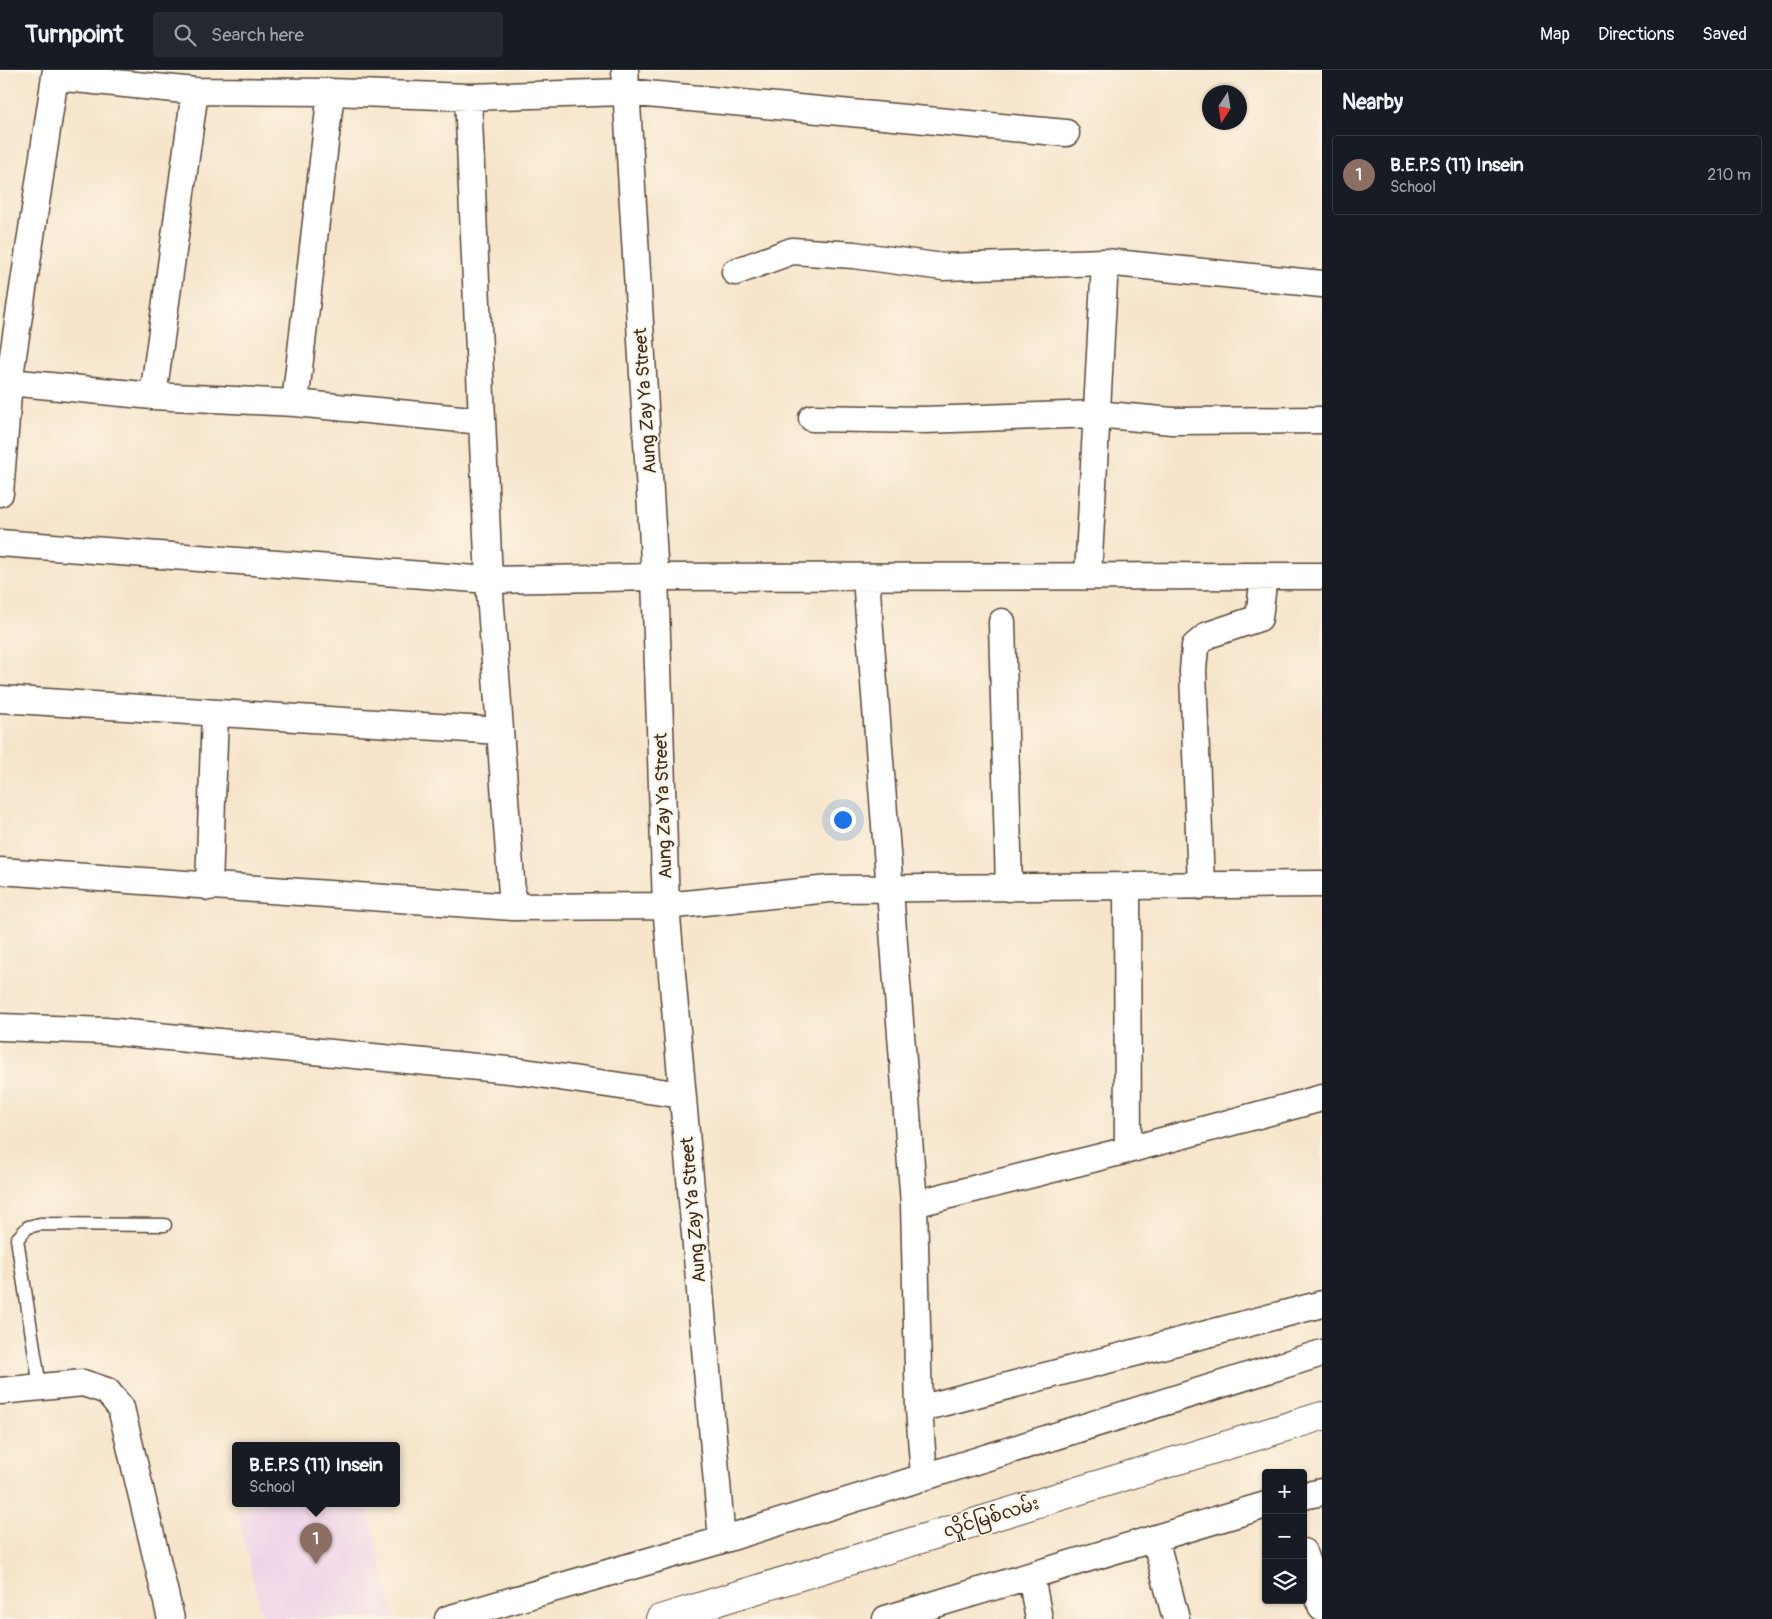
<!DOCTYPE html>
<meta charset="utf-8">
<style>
body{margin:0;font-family:Pangolin,"Noto Sans Myanmar",sans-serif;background:#242831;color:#f1f3f6}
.controls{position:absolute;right:15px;bottom:15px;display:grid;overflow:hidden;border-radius:5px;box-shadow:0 1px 4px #0004}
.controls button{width:45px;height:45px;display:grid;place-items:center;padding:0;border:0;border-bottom:1px solid #363941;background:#171b24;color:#f1f3f6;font:25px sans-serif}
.compass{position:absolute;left:1202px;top:15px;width:45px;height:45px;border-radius:50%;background:#171b24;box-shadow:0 1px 4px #0004;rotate:192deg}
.you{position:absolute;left:842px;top:749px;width:18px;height:18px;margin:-12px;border:4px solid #fff;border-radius:50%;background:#1a73e8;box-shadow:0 0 0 8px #1a73e833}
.badge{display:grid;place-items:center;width:32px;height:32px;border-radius:50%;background:#d690ce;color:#fff;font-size:16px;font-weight:700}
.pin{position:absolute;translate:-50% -41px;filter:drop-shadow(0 1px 2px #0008)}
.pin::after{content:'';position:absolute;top:26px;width:18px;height:15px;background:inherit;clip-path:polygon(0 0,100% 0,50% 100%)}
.popup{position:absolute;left:232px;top:1372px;width:168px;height:65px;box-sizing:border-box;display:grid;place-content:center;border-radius:5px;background:#171b24;filter:drop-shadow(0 1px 4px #0005);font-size:16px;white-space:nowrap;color:#9ea1a6}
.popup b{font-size:19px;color:#f1f3f6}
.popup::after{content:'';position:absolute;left:50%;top:100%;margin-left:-10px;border:10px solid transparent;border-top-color:#171b24}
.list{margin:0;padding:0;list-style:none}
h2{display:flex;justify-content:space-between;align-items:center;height:65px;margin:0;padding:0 20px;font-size:21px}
h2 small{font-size:16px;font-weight:400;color:#9ea1a6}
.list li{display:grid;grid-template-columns:32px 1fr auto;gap:15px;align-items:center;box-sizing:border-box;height:80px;margin:0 10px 10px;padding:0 10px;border:1px solid #363941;border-radius:5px}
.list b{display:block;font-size:19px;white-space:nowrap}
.list p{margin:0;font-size:16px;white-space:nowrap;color:#9ea1a6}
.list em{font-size:16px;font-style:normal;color:#9ea1a6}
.icon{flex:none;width:28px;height:28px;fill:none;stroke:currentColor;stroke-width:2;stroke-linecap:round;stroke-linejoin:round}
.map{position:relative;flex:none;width:1322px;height:1549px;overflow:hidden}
header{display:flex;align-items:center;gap:30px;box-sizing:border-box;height:70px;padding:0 25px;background:#171b24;border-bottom:1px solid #363941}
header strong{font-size:24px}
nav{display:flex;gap:28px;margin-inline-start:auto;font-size:18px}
.search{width:350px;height:45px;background:#242831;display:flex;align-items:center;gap:12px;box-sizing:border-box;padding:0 18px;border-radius:5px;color:#9ea1a6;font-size:19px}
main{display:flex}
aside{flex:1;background:#171b24}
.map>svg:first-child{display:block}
.built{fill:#eed0e8}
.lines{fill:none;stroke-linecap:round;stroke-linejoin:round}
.service-casing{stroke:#574638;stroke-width:15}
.minor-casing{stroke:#574638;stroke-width:29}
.primary-casing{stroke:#574638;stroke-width:30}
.service{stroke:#fff;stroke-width:12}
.minor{stroke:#fff;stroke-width:26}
.primary{stroke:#fff;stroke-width:28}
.labels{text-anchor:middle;stroke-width:4;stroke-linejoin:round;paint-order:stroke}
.street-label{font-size:18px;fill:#3b2a1e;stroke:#fcf5e5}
</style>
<header>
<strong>Turnpoint</strong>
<div class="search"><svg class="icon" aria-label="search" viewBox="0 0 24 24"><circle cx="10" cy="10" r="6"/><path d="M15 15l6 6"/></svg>Search here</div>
<nav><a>Map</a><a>Directions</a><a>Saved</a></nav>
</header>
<main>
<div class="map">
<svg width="1322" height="1549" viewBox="0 0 1322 1549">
<rect width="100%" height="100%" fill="#fcf5e5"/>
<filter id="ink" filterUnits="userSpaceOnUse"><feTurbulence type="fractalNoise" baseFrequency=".02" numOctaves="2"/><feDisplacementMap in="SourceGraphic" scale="10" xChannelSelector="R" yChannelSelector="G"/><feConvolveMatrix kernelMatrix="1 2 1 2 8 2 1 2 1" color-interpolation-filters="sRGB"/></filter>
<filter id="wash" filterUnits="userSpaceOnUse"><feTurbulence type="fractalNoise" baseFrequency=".0096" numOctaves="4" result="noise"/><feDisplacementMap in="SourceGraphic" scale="20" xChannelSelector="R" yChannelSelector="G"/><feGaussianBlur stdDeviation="1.12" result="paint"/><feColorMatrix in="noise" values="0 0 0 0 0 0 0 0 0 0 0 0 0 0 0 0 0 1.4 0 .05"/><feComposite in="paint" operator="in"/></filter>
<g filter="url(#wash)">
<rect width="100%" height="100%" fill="#f6e5cb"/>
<path class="built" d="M261,1433H366L395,1549H263L237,1440Z"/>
</g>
<g filter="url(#ink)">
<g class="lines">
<defs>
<path id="service" d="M40,1317L17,1169L28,1157L40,1154L165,1155"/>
<path id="minor" d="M625,0L655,507L666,836L722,1470
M55,7L195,21L331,22L468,27L625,22L1066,63
M468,27L489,510L513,837
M735,202L792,181L854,185L943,197L1105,192L1322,214
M9,312L153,326L295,333L482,351
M153,326L195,21
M295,333L331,22
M812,348L924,350L1096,344L1172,351L1322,350
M0,423L9,312L56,0
M0,473L489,510L655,507L1322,506
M1088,506L1105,192
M866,508L914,1134L919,1339L924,1407
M1002,552L1009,818
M0,629L500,661
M0,801L513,837L666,836L829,819L1322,814
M1127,816L1128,1080
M1201,816L1193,601L1195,576L1208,565L1259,548L1264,506
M209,817L215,643
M0,957L106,961L518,1001L682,1025
M914,1134L1128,1080L1322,1028
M0,1321L83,1313L107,1321L121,1338L171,1549
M919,1339L1322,1234
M1303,1426L1322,1422
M1155,1468L1176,1549
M1303,1482L1322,1538
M1031,1506L1039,1549
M448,1549L722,1470L1322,1283
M886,1549L1266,1435"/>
<path id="primary" d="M660,1549L1322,1346"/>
</defs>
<use href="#service" class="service-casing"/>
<use href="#minor" class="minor-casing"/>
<use href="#primary" class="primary-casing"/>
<use href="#service" class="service"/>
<use href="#minor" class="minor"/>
<use href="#primary" class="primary"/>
</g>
</g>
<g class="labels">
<g class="street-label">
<text transform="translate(645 331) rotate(-94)" y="6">Aung Zay Ya Street</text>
<text transform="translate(663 736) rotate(-92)" y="6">Aung Zay Ya Street</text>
<text transform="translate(693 1140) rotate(-95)" y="6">Aung Zay Ya Street</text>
<text transform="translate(991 1447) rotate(-17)" y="6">လှိုင်မြစ်လမ်း</text>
</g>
</g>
</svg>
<div class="controls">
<button>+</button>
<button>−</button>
<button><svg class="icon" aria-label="layers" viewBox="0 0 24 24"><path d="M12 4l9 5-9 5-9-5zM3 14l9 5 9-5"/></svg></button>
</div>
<svg class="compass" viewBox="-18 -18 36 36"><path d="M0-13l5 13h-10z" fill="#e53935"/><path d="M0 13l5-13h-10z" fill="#9ea1a6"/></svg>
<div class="you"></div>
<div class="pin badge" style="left:316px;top:1494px;background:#8d6e63">1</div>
<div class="popup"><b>B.E.P.S (11) Insein</b>School</div>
</div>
<aside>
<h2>Nearby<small></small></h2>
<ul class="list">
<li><span class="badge" style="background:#8d6e63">1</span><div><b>B.E.P.S (11) Insein</b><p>School</p></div><em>210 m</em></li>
</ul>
</aside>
</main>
